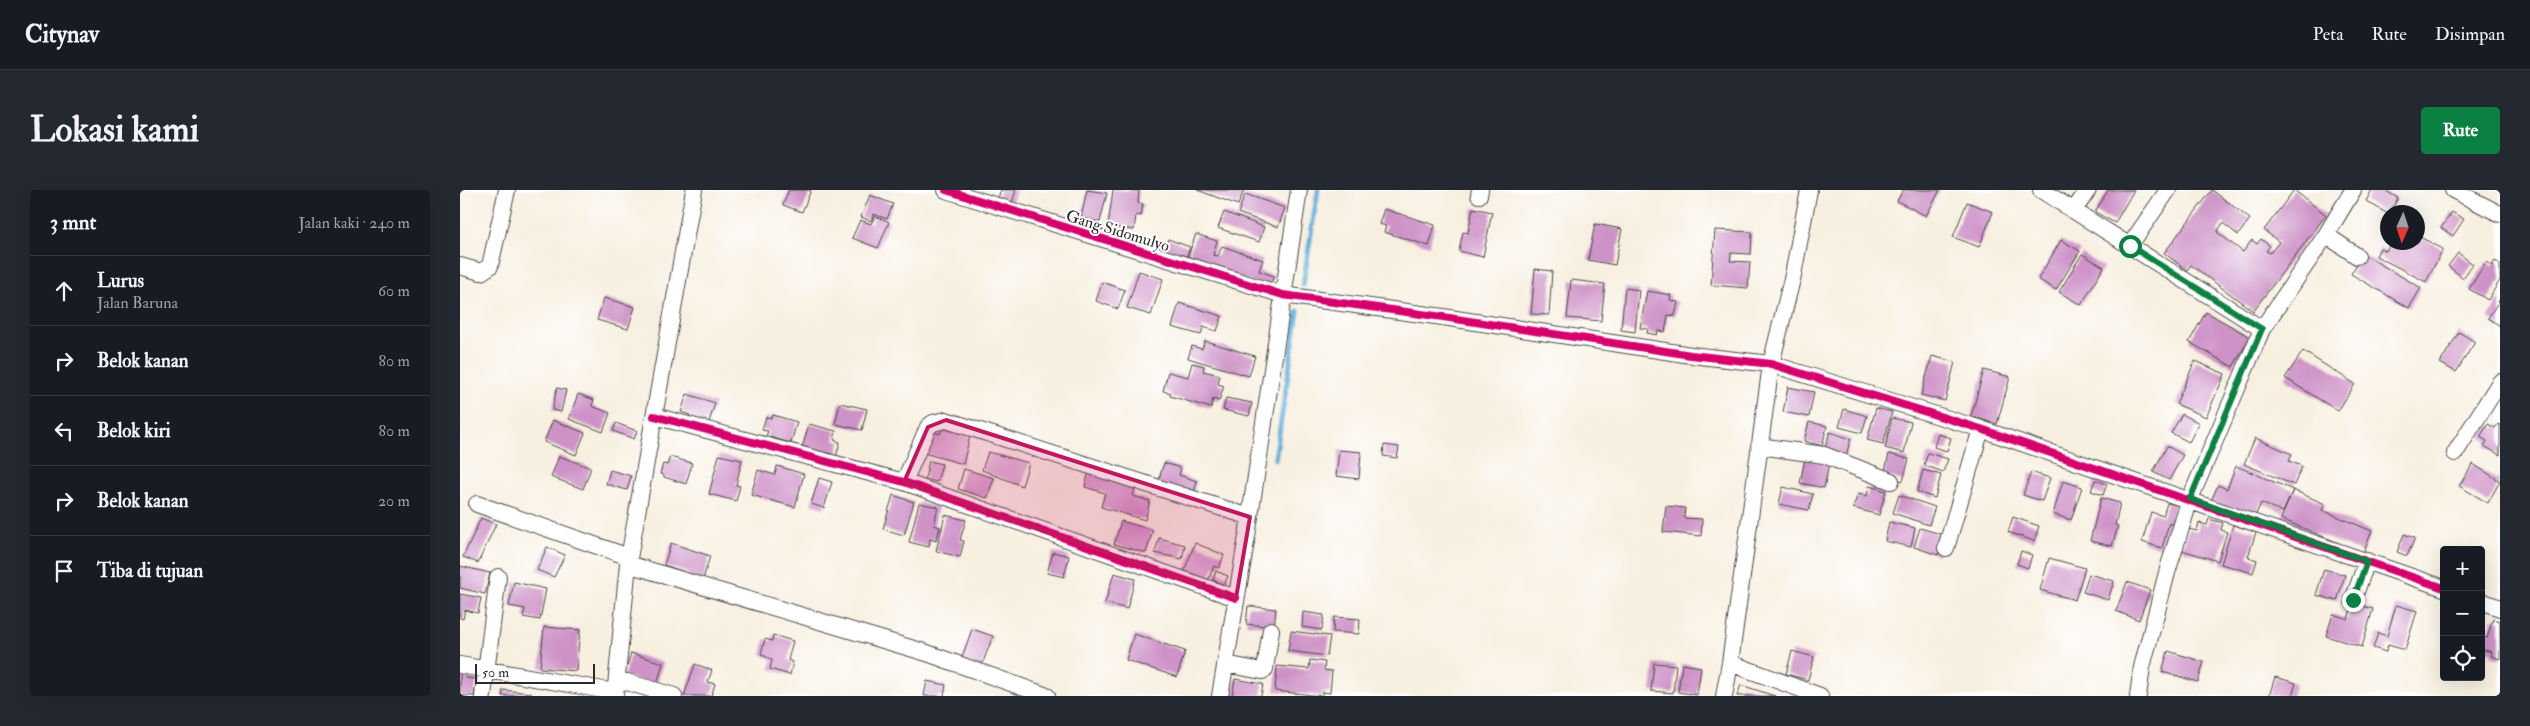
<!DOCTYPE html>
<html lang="id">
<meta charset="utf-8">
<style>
body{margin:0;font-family:"IM FELL Double Pica",serif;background:#242831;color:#f1f3f6}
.controls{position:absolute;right:15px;bottom:15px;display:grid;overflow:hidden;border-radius:5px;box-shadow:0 5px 20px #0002}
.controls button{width:45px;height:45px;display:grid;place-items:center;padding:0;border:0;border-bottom:1px solid #363941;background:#171b24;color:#f1f3f6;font:25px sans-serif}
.compass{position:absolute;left:1920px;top:15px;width:45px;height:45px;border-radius:50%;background:#171b24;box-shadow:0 5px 20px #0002;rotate:183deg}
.scale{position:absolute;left:15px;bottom:12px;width:120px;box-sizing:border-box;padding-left:5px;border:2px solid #2b2b2b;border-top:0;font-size:14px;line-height:18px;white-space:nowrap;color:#2b2b2b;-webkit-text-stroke:4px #fff;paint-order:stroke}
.stop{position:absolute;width:15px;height:15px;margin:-11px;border:4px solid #0b8043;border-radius:50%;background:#fff}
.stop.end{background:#0b8043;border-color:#fff;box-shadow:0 1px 5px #0008}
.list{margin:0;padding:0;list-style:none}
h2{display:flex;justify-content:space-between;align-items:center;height:65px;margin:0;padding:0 20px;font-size:21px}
h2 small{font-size:16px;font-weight:400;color:#9ea1a6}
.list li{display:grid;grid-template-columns:32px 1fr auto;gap:15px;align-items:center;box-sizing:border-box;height:70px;padding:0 20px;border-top:1px solid #363941}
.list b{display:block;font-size:19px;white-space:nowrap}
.list p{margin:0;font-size:16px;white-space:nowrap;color:#9ea1a6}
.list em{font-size:16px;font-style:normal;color:#9ea1a6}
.icon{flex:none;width:28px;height:28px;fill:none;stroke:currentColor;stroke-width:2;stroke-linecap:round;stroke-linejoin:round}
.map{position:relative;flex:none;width:2040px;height:506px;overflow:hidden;border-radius:5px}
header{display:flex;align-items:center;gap:30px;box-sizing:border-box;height:70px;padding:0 25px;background:#171b24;border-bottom:1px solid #363941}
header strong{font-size:24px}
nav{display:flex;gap:28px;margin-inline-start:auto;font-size:18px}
.intro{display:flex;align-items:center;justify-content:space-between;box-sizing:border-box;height:120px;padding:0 30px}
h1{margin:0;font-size:35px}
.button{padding:12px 22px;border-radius:5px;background:#0b8043;color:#fff;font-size:18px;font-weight:700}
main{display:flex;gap:30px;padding:0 30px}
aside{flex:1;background:#171b24;border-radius:5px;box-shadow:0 5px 20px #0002}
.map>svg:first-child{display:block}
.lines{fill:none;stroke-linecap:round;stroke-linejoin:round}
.stream{stroke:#5aacd5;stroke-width:5}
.building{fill:#ce92c7}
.minor-casing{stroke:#4a4846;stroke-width:18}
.minor{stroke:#fff;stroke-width:16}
.cycleway-casing{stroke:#fff;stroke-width:11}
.cycleway{stroke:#d6006c;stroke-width:8}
.route{stroke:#0b8043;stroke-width:6}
.marked{fill:#c2185b;fill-opacity:0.2;stroke:#c2185b;stroke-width:4;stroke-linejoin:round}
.labels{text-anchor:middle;stroke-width:4;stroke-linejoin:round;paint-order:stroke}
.street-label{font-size:16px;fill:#2b2b2b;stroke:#fff}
</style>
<header>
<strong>Citynav</strong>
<nav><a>Peta</a><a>Rute</a><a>Disimpan</a></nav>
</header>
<div class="intro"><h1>Lokasi kami</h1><a class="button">Rute</a></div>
<main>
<aside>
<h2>3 mnt<small>Jalan kaki · 240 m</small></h2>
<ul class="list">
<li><svg class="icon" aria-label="ahead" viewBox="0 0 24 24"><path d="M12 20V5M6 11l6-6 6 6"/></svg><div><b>Lurus</b><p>Jalan Baruna</p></div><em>60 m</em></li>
<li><svg class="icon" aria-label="right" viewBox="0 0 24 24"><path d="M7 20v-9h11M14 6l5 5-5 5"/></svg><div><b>Belok kanan</b></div><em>80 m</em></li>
<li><svg class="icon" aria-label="left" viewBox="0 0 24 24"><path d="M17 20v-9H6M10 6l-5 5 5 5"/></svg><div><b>Belok kiri</b></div><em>80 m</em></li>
<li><svg class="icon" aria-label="right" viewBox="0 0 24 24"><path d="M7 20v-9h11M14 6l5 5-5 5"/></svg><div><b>Belok kanan</b></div><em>20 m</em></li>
<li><svg class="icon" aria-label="arrive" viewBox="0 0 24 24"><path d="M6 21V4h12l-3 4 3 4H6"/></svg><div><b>Tiba di tujuan</b></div></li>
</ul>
</aside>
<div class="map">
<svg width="2040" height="506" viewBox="0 0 2040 506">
<rect width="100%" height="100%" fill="#fff"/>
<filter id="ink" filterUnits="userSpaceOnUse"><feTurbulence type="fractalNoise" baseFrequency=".02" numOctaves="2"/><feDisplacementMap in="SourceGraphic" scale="10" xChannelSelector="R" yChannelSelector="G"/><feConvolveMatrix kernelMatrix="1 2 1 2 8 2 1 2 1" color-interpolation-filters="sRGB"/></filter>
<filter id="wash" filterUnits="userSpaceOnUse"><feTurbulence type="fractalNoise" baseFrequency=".0096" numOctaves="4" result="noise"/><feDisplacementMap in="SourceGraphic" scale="20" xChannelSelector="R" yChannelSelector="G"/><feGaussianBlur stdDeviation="1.12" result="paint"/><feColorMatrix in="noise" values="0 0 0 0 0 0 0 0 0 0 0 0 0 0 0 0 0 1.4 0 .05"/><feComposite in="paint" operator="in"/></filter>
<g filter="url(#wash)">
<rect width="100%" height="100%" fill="#f7efdf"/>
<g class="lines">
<path class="stream" d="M843,95L858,0
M815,269L838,121"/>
</g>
<g id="blocks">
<path class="building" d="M329,0H351L342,22L323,15Z
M541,0H556L552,13L538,8Z
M627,0L647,3L640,32L621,28Z
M653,0L679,1L678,13L683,14L681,26L676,25L674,40L648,36Z
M737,0H784L778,15Z
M1443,0H1480L1466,26L1437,11Z
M1648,0H1674L1655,33L1635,22Z
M1752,0L1790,29L1778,45L1763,33L1757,42L1783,62L1792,50L1797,54L1801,49L1810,56L1806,61L1810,63L1819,52L1804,40L1834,0L1866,25L1793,121L1731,75L1727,80L1704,63Z
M1912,0H1924L1938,8L1930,22L1928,24L1906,11Z
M785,4L825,18L818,37L778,23Z
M410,5L433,14L427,29L414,24L411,31L401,27Z
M1507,12L1533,22L1519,57L1493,47Z
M1013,18L1032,22L1023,67L999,61L1003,42L1008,43Z
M924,19L975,35L969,56L924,42L926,36L919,34Z
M764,22L804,37L799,52L758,38Z
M1992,22L2004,29L1993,46L1981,38Z
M415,26L429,32L418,58L392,48L400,30L411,34Z
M1135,34L1162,39L1155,75L1128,70Z
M1255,40L1292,42L1291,64L1271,63L1270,71L1290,72L1288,98L1251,95Z
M736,44L757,51L753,65L758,66L762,56L803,70L799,81L814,86L809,98L727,69Z
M1958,46L1983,59L1966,92L1916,66L1920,58L1926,61L1931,52H1958Z
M708,49L730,57L724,73L702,66Z
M1601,50L1620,61L1596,100L1578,89Z
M1998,63L2013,74L2003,88L1988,76Z
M1622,64L1644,77L1621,115L1599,102Z
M1903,64L1961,98L1949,118L1891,84Z
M2035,71L2040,74V90L2028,110L2009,99L2026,72L2032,76Z
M1075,79L1092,81L1089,125L1071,124Z
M679,81L703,89L691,125L667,118Z
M1111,90L1145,94L1141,131L1107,128Z
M642,92L665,100L658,119L636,111Z
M1165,98L1179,100L1175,142L1161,140Z
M1187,101L1211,105L1210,110L1218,112L1215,126L1208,125L1205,142L1198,141L1197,145L1187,143L1188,139L1180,138Z
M144,108L175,117L168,139L137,130Z
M2040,109V136L2028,128Z
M719,113L762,126L757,141L743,137L741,145L712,137Z
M1746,122L1790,147L1773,177L1729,152Z
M1999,142L2015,152L1996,182L1980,173Z
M745,151L795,166L789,186L728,168L732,156L742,159Z
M1843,161L1895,194L1878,221L1825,188Z
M1472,166L1495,172L1485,211L1461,205Z
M1735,171L1765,184L1746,227L1716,214Z
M732,173L744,176L743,181L760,185L758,194L764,196L759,211L753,209L751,218L710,206L711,203L703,201L708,182L728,187Z
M1524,180L1550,187L1537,234L1511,226Z
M1328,197L1354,202L1349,227L1323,222Z
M97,198L106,200L101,222L92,220Z
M118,204L134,210L132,216L150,223L143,242L109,229Z
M227,204L255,213L249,232L245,231L243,236L228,231L230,225L221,222Z
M766,208L792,213L789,226L763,220Z
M380,213L407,219L402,240L375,234Z
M1416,218L1432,222L1423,254L1407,250Z
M1384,219L1407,226L1402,243L1379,237Z
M1722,224L1739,233L1729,252L1711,243Z
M313,225L337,232L331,253L306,246L308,241L302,240L306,227L311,228Z
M1432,228L1451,232L1444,263L1425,258Z
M93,230L125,243L116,265L84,252Z
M1349,232L1367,236L1362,256L1344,251Z
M156,233L177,241L174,249L153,241Z
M349,234L376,241L374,250L380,252L376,267L342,258Z
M2028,234L2035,238L2038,234L2040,235V265L2024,256L2027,251L2020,247Z
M482,238L510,246L503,274L464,263L470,241L480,244Z
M1370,242L1391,249L1385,268L1364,261Z
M1478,244L1491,248L1487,261L1474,257Z
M1795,248L1832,264L1829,271L1842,276L1834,295L1784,274Z
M924,255L939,257L937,268L923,266Z
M1707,256L1723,265L1709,290L1693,282Z
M879,260L901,262L899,289L876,286Z
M528,262L569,273L562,296L522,280Z
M1468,263L1488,269L1483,282L1464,275Z
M1429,264L1449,269L1443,291L1424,285Z
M259,265L282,270L276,295L280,296L276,311L249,304Z
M99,266L131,278L123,299L91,287Z
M210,267L232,273L226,294L204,287V285L200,284L203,274L207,275Z
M1345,269L1369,274L1364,298L1340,293Z
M469,271L482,274L477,292L465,289Z
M704,273L721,278L719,285L737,291L733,306L697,295Z
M2013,274L2040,291L2028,313L1999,296Z
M317,276L344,284L335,317L291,305L298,280L315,285Z
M1776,276L1833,300L1823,322L1801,313L1794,329L1751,311L1758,295L1767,299Z
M504,279L534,288L527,308L498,299Z
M150,280L171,286L167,300L146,294Z
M1463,280L1481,285L1475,308L1457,302Z
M629,281L676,295L673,306L690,311L685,330L641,317L645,303L625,297Z
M1571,282L1590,288L1582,311L1563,305Z
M359,288L372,292L364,318L351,314Z
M1635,290L1647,294L1643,305L1631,301Z
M1603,291L1622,297L1611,330L1593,324Z
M1409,296L1426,301L1419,325L1393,318L1398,304L1407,306Z
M1323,297L1353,304L1349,320L1319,314Z
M1833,300L1865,314L1862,320L1912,341L1903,363L1821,329Z
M433,305L454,312L444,345L423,339Z
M1439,305L1475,317L1469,335L1433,323Z
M1641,308L1660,313L1655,335L1658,336L1652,356L1630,351Z
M459,313L478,317L474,335L480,337L476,351L470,349L469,357L449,352Z
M1707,313L1719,316L1714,335L1709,333L1702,358L1682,352L1691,322L1703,326Z
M1206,316L1225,318L1224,328L1242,329L1241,346L1203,342Z
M485,325L506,330L500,350L504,351L500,367L476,361Z
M1553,327L1579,336L1574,351L1548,342Z
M21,328L36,334L18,373L3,367Z
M1749,329L1763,333L1761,340L1767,342L1758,371L1722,360L1728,339L1737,341L1739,333L1747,335Z
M661,331L693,340L686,363L654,354Z
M1429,332L1455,338L1451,357L1425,351Z
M1773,335L1796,342L1788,367L1797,370L1793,383L1761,374Z
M1460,338L1484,345L1478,365L1454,357Z
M1944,344L1955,348L1947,366L1937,362Z
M699,348L725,355L722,369L695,363Z
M211,353L250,366L242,393L227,388L228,383L204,375Z
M735,353L764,365L759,378L754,376L747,393L723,384Z
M87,357L105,365L94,387L77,380Z
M1561,361L1572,365L1568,378L1557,374Z
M593,362L609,366L604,387L587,383Z
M1589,368L1625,378L1615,410L1580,400Z
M0,376L30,383L25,404L0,398Z
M1864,379L1885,385L1877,411L1856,405Z
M756,381L768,386L764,395L753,390Z
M654,383L675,389L667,419L645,413Z
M1629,384L1654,391L1648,410L1623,402Z
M54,392L86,399L80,430L63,427L65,419L49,416Z
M1667,392L1690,400L1679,430L1656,421Z
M0,404L21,408L18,423L5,420L3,429L0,428Z
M1893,413L1913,419L1902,457L1866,446L1873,424L1888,429Z
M1936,415L1957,421L1945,460L1928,455L1926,462L1913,458L1918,443L1927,446Z
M788,416L816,419L814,437L786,434Z
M843,422L864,425L862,440L842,437Z
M874,427L900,429L899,444L873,442Z
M2033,429L2040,431V469L2031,466L2032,462L2021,459V446L2027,448Z
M84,437L120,440L116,481L80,478Z
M512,439L533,446L520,480L500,473Z
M831,441L870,446L867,466L828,461Z
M674,444L725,461L717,487L666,470Z
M313,445L333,451L328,470L333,472L330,485L310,479L312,470L301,464L305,449L312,451Z
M1332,461L1354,467L1348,490L1326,484Z
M1708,461L1744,472L1738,492L1702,482Z
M171,463L203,473L197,495L164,486Z
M850,470L865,472L864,480L872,481L870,503L862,502V506L815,501L817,476L849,479Z
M1194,473L1216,475L1213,503L1191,501Z
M235,474L252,480L248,492L255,494L251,506H224Z
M1222,474L1241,477L1237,505L1218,502Z
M0,481L7,482L6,488L17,489L14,506H0Z
M1815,487L1836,493L1832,506H1809Z
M775,489L803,494L801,506H772Z
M467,491L486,495L484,506H464Z
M1281,495L1315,506H1277Z
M43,500L71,503V506H42Z"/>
</g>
</g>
<g filter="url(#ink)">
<use href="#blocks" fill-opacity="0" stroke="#4a4846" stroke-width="1"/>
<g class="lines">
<defs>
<path id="minor" d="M486,0L823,105L983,127L1231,165L1311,174L1521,239L1984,398
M1581,0L1802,139
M1993,0L2040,24
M1019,5L1020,0
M1614,20L1628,0
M1866,45L1897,66
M1670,55L1708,0
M0,76L21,82L30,76L47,0
M194,226L444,292L776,408
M1299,256L1364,265L1431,291
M1995,263L2040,192
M444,292L468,237L473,233L486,230L790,327
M17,314L169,367
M1486,358L1521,239
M168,374L467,463L587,506
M1893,410L1907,371
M2021,411L2040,418
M1270,473L1360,506
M765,474L802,481L805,479L811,440
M0,475L155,502
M157,489L214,506
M23,506L38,387
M155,506L168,374L234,0
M760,506L787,346L839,0
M1264,506L1270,473L1311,174L1333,85L1349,0
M1678,506L1682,477L1708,379L1730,309L1781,189L1802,139L1866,45L1893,0"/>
</defs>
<use href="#minor" class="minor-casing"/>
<use href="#minor" class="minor"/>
<defs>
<path id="cycleway" d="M486,0L823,105L983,127L1231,165L1311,174L1521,239L1984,398
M194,226L444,292L776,408"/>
</defs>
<use href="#cycleway" class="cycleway-casing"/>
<use href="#cycleway" class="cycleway"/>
</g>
</g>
<g class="lines" filter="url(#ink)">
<path class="route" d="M1670,56L1802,139L1730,309L1907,371L1893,410"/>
</g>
<path class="marked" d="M486,230L790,327L776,408L444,292L468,237Z"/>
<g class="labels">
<g class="street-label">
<text transform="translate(658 40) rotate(17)" y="6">Gang Sidomulyo</text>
</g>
</g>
</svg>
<div class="controls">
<button>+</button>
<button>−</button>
<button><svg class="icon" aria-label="locate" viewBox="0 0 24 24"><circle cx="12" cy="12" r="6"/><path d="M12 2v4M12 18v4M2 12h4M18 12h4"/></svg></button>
</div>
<svg class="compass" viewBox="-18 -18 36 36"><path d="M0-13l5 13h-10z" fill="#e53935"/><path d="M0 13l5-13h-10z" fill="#9ea1a6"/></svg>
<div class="scale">50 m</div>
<div class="stop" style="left:1670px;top:56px"></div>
<div class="stop end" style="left:1893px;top:410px"></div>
</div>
</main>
